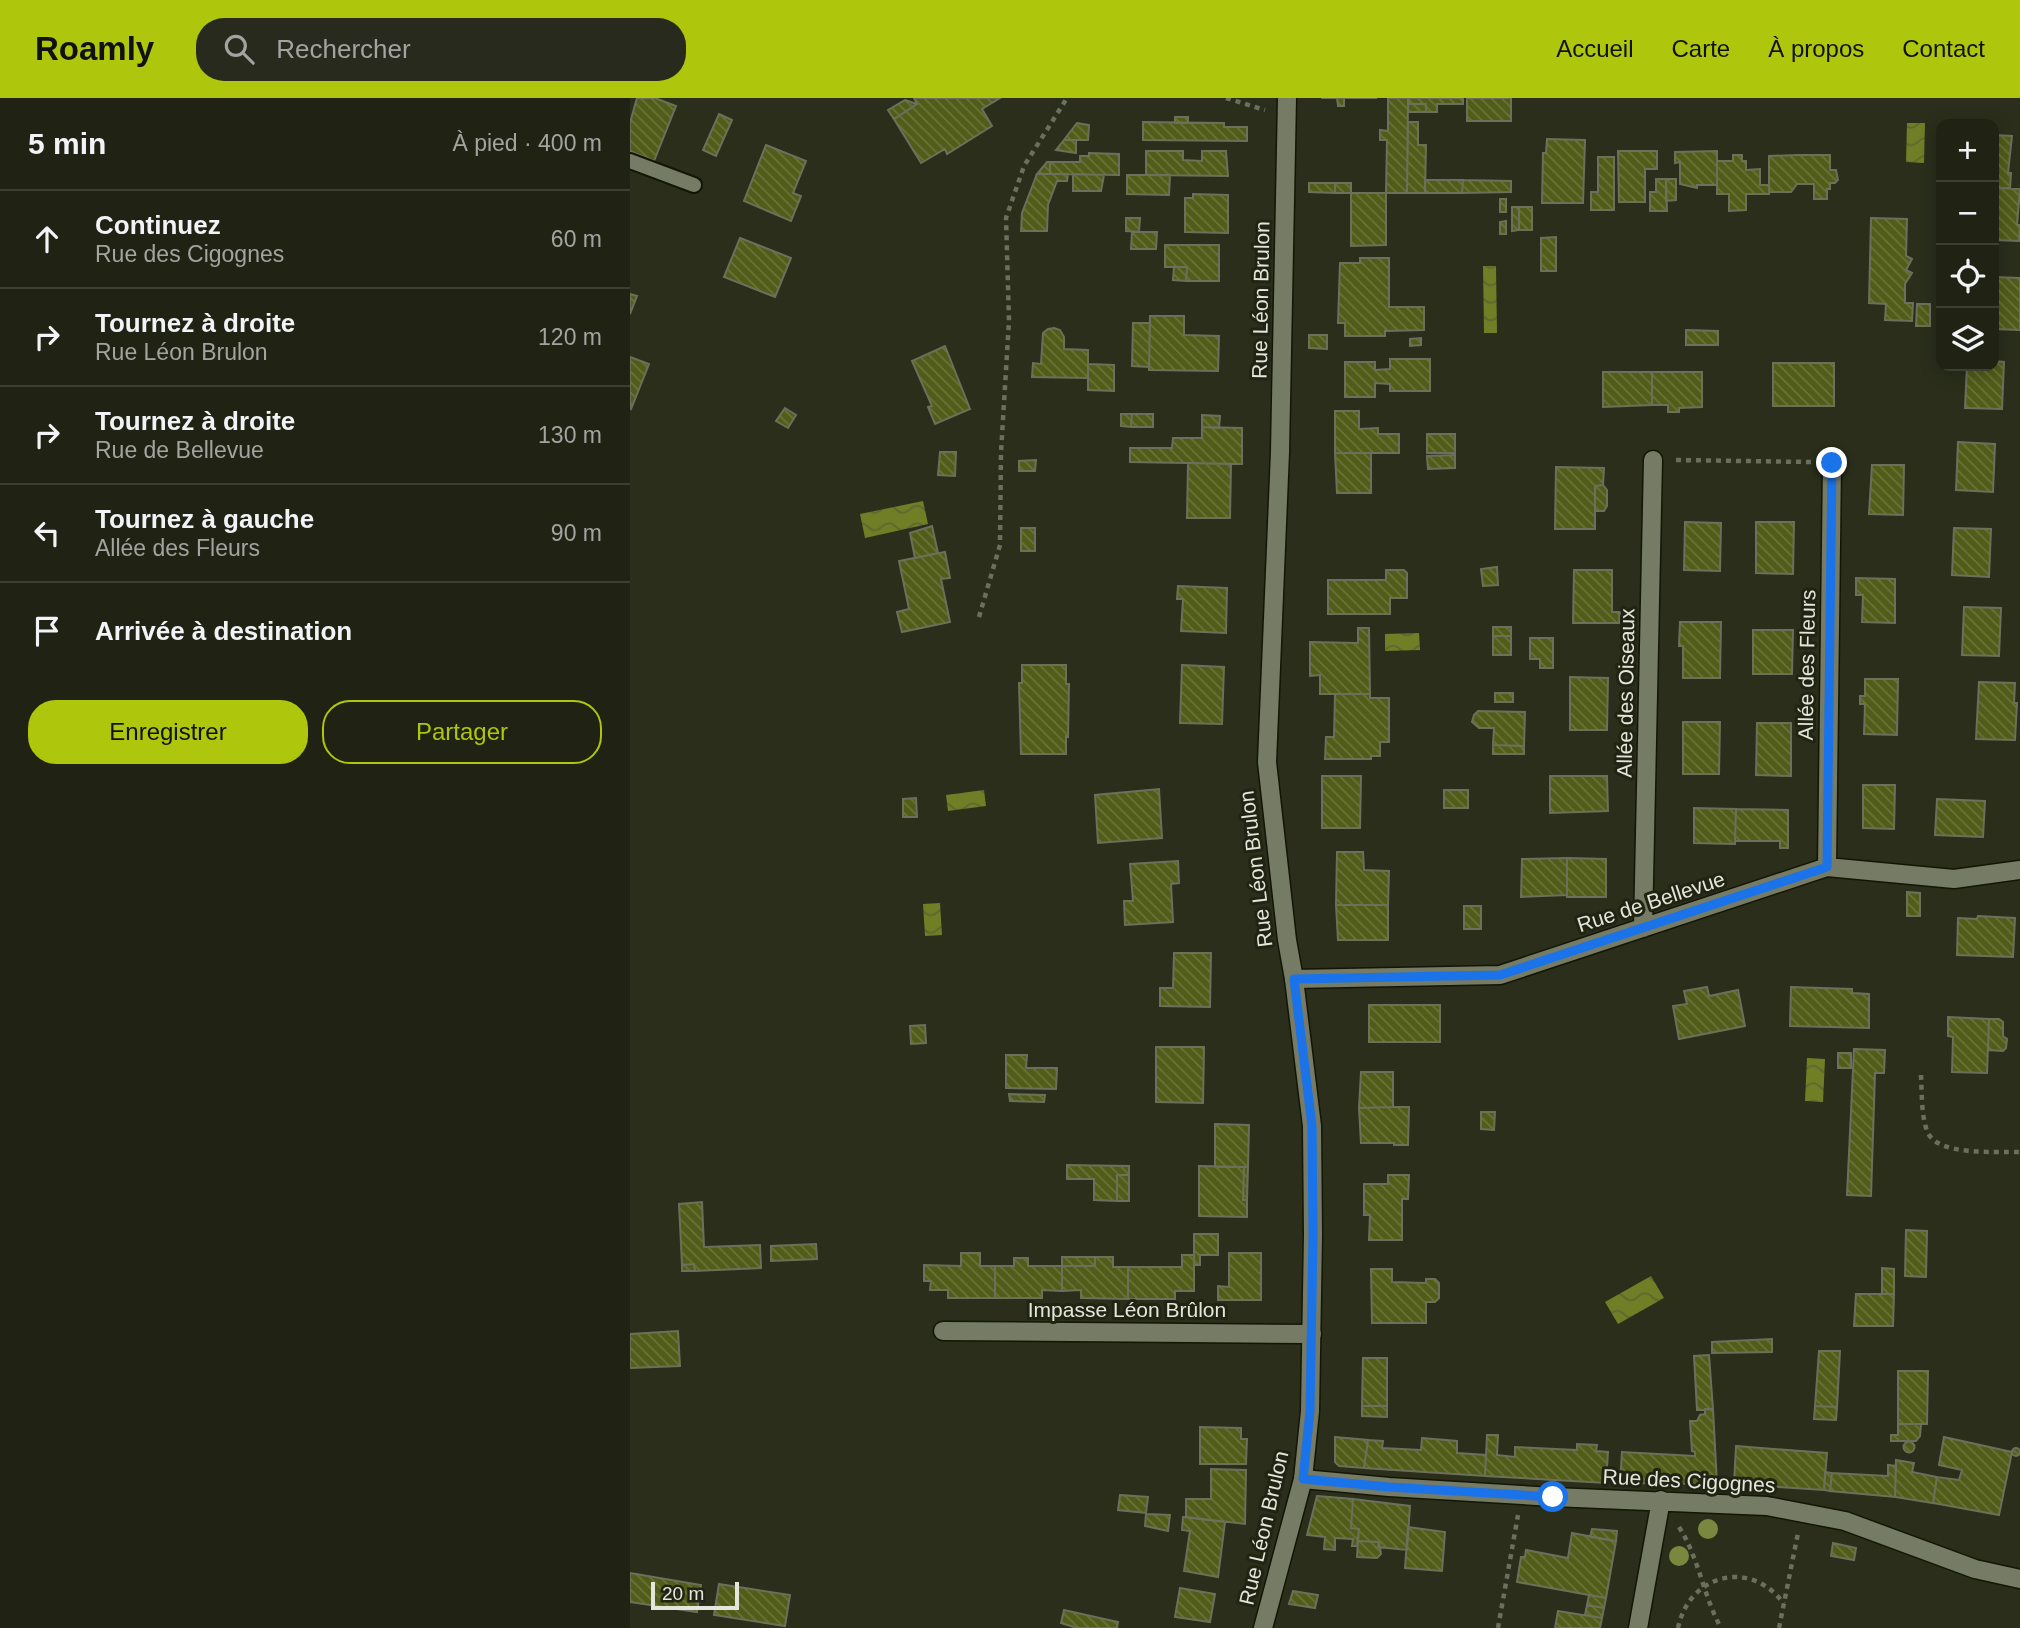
<!DOCTYPE html>
<html lang="fr">
<meta charset="utf-8">
<style>
body{margin:0;font-family:Helvetica,sans-serif;background:#282a1d;color:#f1f3f6}
.controls{position:absolute;right:21px;top:21px;display:grid;overflow:hidden;border-radius:14px;box-shadow:0 4px 18px #0003}
.controls button{width:63px;height:63px;display:grid;place-items:center;padding:0;border:0;border-bottom:2px solid #3d3f34;background:#202214;color:#f1f3f6;font:35px sans-serif}
.scale{position:absolute;left:21px;bottom:18px;width:88px;box-sizing:border-box;padding-left:7px;border:4px solid #e3e6da;border-top:0;font-size:19px;line-height:24px;white-space:nowrap;color:#e3e6da;-webkit-text-stroke:5px #212412;paint-order:stroke}
.stop{position:absolute;width:21px;height:21px;margin:-16px;border:5px solid #1a73e8;border-radius:50%;background:#fff}
.stop.end{background:#1a73e8;border-color:#fff;box-shadow:0 2px 7px #0008}
.list{margin:0;padding:0;list-style:none}
h2{display:flex;justify-content:space-between;align-items:center;height:91px;margin:0;padding:0 28px;font-size:30px}
h2 small{font-size:23px;font-weight:400;color:#a2a4a0}
.list li{display:grid;grid-template-columns:46px 1fr auto;gap:21px;align-items:center;box-sizing:border-box;height:98px;padding:0 28px;border-top:2px solid #3d3f34}
.list b{display:block;font-size:26px;white-space:nowrap}
.list p{margin:0;font-size:23px;white-space:nowrap;color:#a2a4a0}
.list em{font-size:23px;font-style:normal;color:#a2a4a0}
.actions{display:flex;gap:14px;padding:21px 28px}
.actions a{flex:1;padding:16px 0;border:2px solid #aec60c;border-radius:28px;text-align:center;font-size:24px;color:#aec60c}
.actions .main{background:#aec60c;color:#111}
.icon{flex:none;width:38px;height:38px;fill:none;stroke:currentColor;stroke-width:2;stroke-linecap:round;stroke-linejoin:round}
.map{position:relative;flex:none;width:1390px;height:1530px;overflow:hidden}
header{display:flex;align-items:center;gap:42px;box-sizing:border-box;height:98px;padding:0 35px;background:#aec60c;color:#111}
header strong{font-size:33px}
nav{display:flex;gap:38px;margin-inline-start:auto;font-size:24px}
.search{width:490px;height:63px;background:#282a1d;display:flex;align-items:center;gap:18px;box-sizing:border-box;padding:0 24px;border-radius:28px;color:#a2a4a0;font-size:26px}
main{display:flex}
aside{flex:1;background:#202214}
.map>svg:first-child{display:block}
.water{fill:url(#water-waves)}
.building{fill:url(#building-back-hatch);stroke:#6b705b;stroke-width:2}
.lines{fill:none;stroke-linecap:round;stroke-linejoin:round}
.lane-casing{stroke:#131605;stroke-width:18}
.street-casing{stroke:#131605;stroke-width:21}
.secondary-casing{stroke:#131605;stroke-width:21}
.path{stroke:#6b6f5e;stroke-width:4.5;stroke-dasharray:5 5;stroke-linecap:butt}
.lane{stroke:#757b65;stroke-width:14}
.street{stroke:#757b65;stroke-width:18}
.secondary{stroke:#757b65;stroke-width:18}
.tree{fill:#7a873f}
.route{stroke:#1a73e8;stroke-width:9}
.labels{text-anchor:middle;stroke-width:6;stroke-linejoin:round;paint-order:stroke}
.street-label{font-size:21px;fill:#e3e6da;stroke:#212412}
</style>
<header>
<strong>Roamly</strong>
<div class="search"><svg class="icon" aria-label="search" viewBox="0 0 24 24"><circle cx="10" cy="10" r="6"/><path d="M15 15l6 6"/></svg>Rechercher</div>
<nav><a>Accueil</a><a>Carte</a><a>À propos</a><a>Contact</a></nav>
</header>
<main>
<aside>
<h2>5 min<small>À pied · 400 m</small></h2>
<ul class="list">
<li><svg class="icon" aria-label="ahead" viewBox="0 0 24 24"><path d="M12 20V5M6 11l6-6 6 6"/></svg><div><b>Continuez</b><p>Rue des Cigognes</p></div><em>60 m</em></li>
<li><svg class="icon" aria-label="right" viewBox="0 0 24 24"><path d="M7 20v-9h11M14 6l5 5-5 5"/></svg><div><b>Tournez à droite</b><p>Rue Léon Brulon</p></div><em>120 m</em></li>
<li><svg class="icon" aria-label="right" viewBox="0 0 24 24"><path d="M7 20v-9h11M14 6l5 5-5 5"/></svg><div><b>Tournez à droite</b><p>Rue de Bellevue</p></div><em>130 m</em></li>
<li><svg class="icon" aria-label="left" viewBox="0 0 24 24"><path d="M17 20v-9H6M10 6l-5 5 5 5"/></svg><div><b>Tournez à gauche</b><p>Allée des Fleurs</p></div><em>90 m</em></li>
<li><svg class="icon" aria-label="arrive" viewBox="0 0 24 24"><path d="M6 21V4h12l-3 4 3 4H6"/></svg><div><b>Arrivée à destination</b></div></li>
</ul>
<div class="actions"><a class="main">Enregistrer</a><a>Partager</a></div>
</aside>
<div class="map">
<svg width="1390" height="1530" viewBox="0 0 1390 1530">
<defs>
<pattern id="water-waves" width="16" height="10" patternUnits="userSpaceOnUse" patternTransform="scale(1.75)"><rect width="16" height="10" fill="#707e26"/><path d="M0 5q4-4 8 0t8 0" fill="none" stroke="#5e6731"/></pattern>
<pattern id="building-back-hatch" width="6" height="6" patternUnits="userSpaceOnUse" patternTransform="scale(1.75)"><rect width="6" height="6" fill="#515c19"/><path d="M-1 5l2 2M0 0l6 6M5-1l2 2" fill="none" stroke="#6a733a"/></pattern>
</defs>
<rect width="100%" height="100%" fill="#2a2e1b"/>
<path class="water" d="M1277,25H1295L1294,65L1276,64Z
M853,168H866L867,235H854Z
M293,403L298,426L235,440L230,416Z
M789,535L790,552L755,553V536Z
M354,692L356,708L318,713L316,697Z
M310,805L312,837L295,838L293,806Z
M1177,960L1195,961L1193,1004L1175,1003Z
M1021,1178L1034,1200L988,1226L975,1204Z"/>
<path class="building" d="M7,0H25L46,8L24,63L0,53V25Z
M284,0H370L352,11L362,28L317,56L315,51L291,65L264,21L287,6Z
M691,0H747H714V8H708L707,0Z
M758,0H778L777,95H756L757,42H750V32L758,33Z
M779,0H833V6H807V14H796V6H779Z
M837,0H881V23H837Z
M275,2L287,6L264,21L258,12Z
M778,6H796V14H778Z
M89,16L102,22L86,58L73,52Z
M545,19H558V25H545Z
M513,24L594,25V29H617V43L513,42Z
M778,24H788V47H796L795,95H777Z
M447,25L459,27L458,42H434Z
M1364,37L1382,38L1378,75H1381L1380,90H1364Z
M917,41L955,42L953,105H912L913,55H916Z
M434,42H446V55L426,52Z
M136,47L176,63L163,95L171,98L161,123L114,103Z
M516,53H553V62L572,63V53H596L598,78L516,77Z
M988,53H1027V71H1015V104H989Z
M1087,53V87H1067V90L1050,86V64L1045,65V54Z
M459,55L489,56V77L420,76V64H450V58H459Z
M1103,57H1112V63H1116V72L1130,71V87H1139V96H1116V112L1099,113V96H1087V63H1103Z
M1168,57H1200V72H1206L1208,82L1205,85H1200V91H1197V101H1184V86H1167L1161,94H1139V58Z
M968,59H984V112H961V94H968Z
M417,64H420V76H407Z
M407,76H438L437,83H427L418,107L417,133H391L392,115Z
M443,76L474,77L471,93H443Z
M497,77H540L539,97L497,96Z
M1026,81H1036L1037,113H1020V94H1026Z
M1036,81H1046V102L1036,103Z
M795,82H833L832,95H795Z
M833,82L881,83V94L832,95Z
M679,85H705V95L679,94Z
M705,85H721V95H705Z
M1364,90L1390,91L1387,127H1390L1389,143L1364,142Z
M721,95H756V147L721,148Z
M563,96L598,97V135L555,134V100H563Z
M870,101H876V114H870Z
M882,109H889V132L882,133Z
M889,109H902V132H889Z
M496,120H510L509,134L496,133Z
M1241,120L1277,121L1276,158L1282,161L1276,172L1282,175L1275,186V205H1283L1282,223L1255,222L1256,206L1239,205Z
M876,123V136H870V124Z
M502,134H527L526,151H501Z
M926,139V173H911V140Z
M110,140L161,160L145,199L94,179Z
M535,147H589V183H556L557,169H535Z
M730,160H759V209H794V232L755,233V238H715V225H708L710,165H730Z
M544,169H557L556,183L543,182Z
M1364,179L1390,180V232L1364,231Z
M0,196L7,198L0,216Z
M1287,206H1300V228H1286Z
M520,218H554V237L589,238L588,273L519,272Z
M503,225H520L519,269L502,268Z
M424,230L430,232L434,239V251L458,252V280L402,279L403,265L411,266L413,235L418,231Z
M1056,232L1088,233V247H1056Z
M679,237H697V251L679,250Z
M791,240V247L780,248V241Z
M315,248L340,311L305,326L298,309L302,308L282,263Z
M0,259L19,266L1,311L0,310Z
M760,261H800V293H760V286L745,285V299H715V264H745V272L760,271Z
M1364,263L1374,264L1372,311L1335,310L1337,268H1364Z
M1143,265H1204V308H1143Z
M458,266L484,267V293L458,292Z
M973,274H1022V307L973,309Z
M1022,274H1072V309L1049,310V314H1038V307H1022Z
M155,310L166,317L158,330L146,323Z
M705,313H729V331L748,330V336H769V355H705Z
M491,316H502L501,329L491,328Z
M502,316H523V329H501Z
M572,317L590,318L589,330L572,329Z
M572,329L612,330V366L500,364V350H542L543,340H572Z
M797,336H825V355H797Z
M1328,344L1365,346L1363,394L1326,392Z
M310,354H326L325,378L308,377Z
M705,355H741V395H707Z
M825,357V370L798,371L797,358Z
M406,362L405,373H389V363Z
M558,365L601,366L600,420H557Z
M1242,367H1274L1273,417L1239,416Z
M926,369L974,370L973,387L965,388V431H925Z
M973,387L977,392V408L974,413H965V388Z
M1055,424L1091,425L1090,473L1054,472Z
M1126,424H1164L1163,476L1126,475Z
M302,428L308,455L285,460L280,435Z
M391,430H405V453H391Z
M1324,430L1361,431L1359,479L1322,477Z
M315,454L320,480L311,481L320,524L272,534L267,514L279,511L269,463Z
M867,469L868,487L853,488L851,471Z
M756,472H774L777,475V500H760V516H698V482H756Z
M944,472H982V514H990L989,525H943Z
M1226,480L1265,481V525L1232,524L1233,497H1226Z
M548,488L597,490L596,535L551,533L553,501H547Z
M1334,509L1371,510L1369,558L1332,557Z
M1050,524H1091L1090,580H1053V548H1049Z
M863,529H881V538H863Z
M728,530H739L740,596H690V577L680,578V544L728,545Z
M1123,532H1163L1162,576H1123Z
M863,538H881V557H863Z
M900,540H923V570H910V561H900Z
M392,567H436V586H439L438,639L436,638V656H391L389,585H392Z
M552,567L594,569L592,626L550,625Z
M940,579L978,580L977,632H940Z
M1235,581H1268L1267,637L1234,636L1235,606H1230V598H1235Z
M1349,584L1385,585L1384,605H1387L1385,642L1346,641Z
M865,595H883V604H865Z
M705,596H740V600H759V644H750V658H741V661H695L696,639H704Z
M848,613L895,614L894,648L863,647L864,630H849L842,624L844,617Z
M1053,624H1090L1089,676H1053Z
M1127,625H1161V678L1126,677Z
M863,647L894,648V656H863Z
M692,678H731L730,730H692Z
M920,678H977L978,713L920,715Z
M1233,687H1265L1264,731L1233,730Z
M529,691L532,740L468,745L465,697Z
M814,692H838V710H814Z
M286,700L287,719H273V701Z
M1307,701L1355,703L1353,739L1305,737Z
M1064,710L1106,711L1105,746L1064,745Z
M1106,711L1158,712V750H1150V743H1105Z
M707,754H733L734,772L759,773L758,807H706Z
M937,760L976,761V799H937Z
M937,760V797L891,799L892,761Z
M548,763L549,785L541,786L543,824L495,827L494,803H503L500,766Z
M1277,794L1290,795V818H1277Z
M706,807H758V842H708Z
M834,808H851V831H834Z
M1348,818L1385,820L1383,859L1327,857L1328,820L1347,821Z
M544,855H581L580,909L530,908V890H543Z
M1077,889L1079,898L1108,892L1115,928L1049,941L1043,908L1057,906L1054,893Z
M1161,889L1222,891V895L1239,896V930L1160,928Z
M739,907H810V944H739Z
M1318,919L1359,921L1357,975L1322,974L1323,939L1318,938Z
M1359,921H1369L1373,924V938L1377,941L1376,950L1373,953L1358,952Z
M295,927L296,945L281,946L280,928Z
M526,949H574L573,1005L526,1004Z
M1224,951L1255,952L1254,975H1245L1241,1098L1217,1097Z
M1208,955H1221V970H1208Z
M376,957H397L396,970H427L426,991L376,990Z
M731,974H763V1009L729,1010Z
M379,996L415,997L414,1004L380,1003Z
M763,1009H779L778,1047H764V1045H731L729,1010Z
M851,1014H865L864,1032L851,1031Z
M585,1026L619,1027L618,1069H585Z
M437,1067L499,1068V1077H487V1103L464,1102V1081H437Z
M569,1068L614,1069L613,1102H617V1119L569,1118Z
M614,1069H618L617,1102H613Z
M487,1077H499V1103H487Z
M758,1077H779L778,1101H772V1142H739L740,1117H734V1086H758Z
M72,1104L74,1149L130,1147L131,1170L65,1173L64,1166L52,1167L49,1106Z
M1276,1132L1297,1133L1296,1179L1275,1178Z
M564,1136H588V1157H570V1167H564Z
M186,1146L187,1161L141,1163V1148Z
M331,1155H350V1168H365V1200H318V1192H300L301,1183H294V1167L331,1168Z
M599,1155H631V1202H588V1188L599,1189Z
M552,1157H564V1193H545V1201H498V1169H552Z
M432,1159H465V1168H432Z
M465,1159H483V1169H498V1201L451,1200V1192L432,1193V1168H465Z
M384,1160H398V1168H432V1193L412,1192V1200H365V1168H384Z
M64,1166L65,1173H52V1167Z
M1252,1170L1264,1171V1196H1252Z
M741,1171H762V1184L796,1185V1181H805L809,1185V1200L805,1204H796V1225H742Z
M1226,1196H1264L1263,1228H1224Z
M48,1233L50,1268L0,1270V1236Z
M1142,1241V1254L1082,1255V1244Z
M1189,1253H1210L1207,1309L1185,1308Z
M1079,1257L1083,1311L1067,1312L1064,1258Z
M733,1260H757V1308H732Z
M1268,1273H1298L1297,1326H1268Z
M732,1308H757V1319L732,1318Z
M1185,1308L1207,1309L1206,1322L1184,1321Z
M1075,1311H1083L1087,1386L990,1385L992,1354L1065,1358V1354L1062,1353L1060,1323H1067L1070,1317L1075,1316Z
M1268,1326H1291L1290,1338L1286,1343H1261V1337H1268Z
M570,1329L611,1330V1341H617L616,1366H570Z
M857,1337H868L867,1357L885,1359V1349L947,1352V1346L967,1347L966,1353L978,1354L976,1385L855,1378Z
M705,1339L738,1342L734,1370L709,1368L705,1364Z
M1314,1339L1382,1354L1369,1417L1303,1405L1307,1379L1329,1382L1332,1372L1309,1367Z
M792,1340L827,1343V1355L856,1357L855,1378L734,1370L738,1342L753,1343L752,1350L791,1352Z
M1273.5 1349a5.5 5.5 0 1 1 11 0a5.5 5.5 0 1 1-11 0Z
M1106,1348L1197,1355L1194,1392L1104,1386Z
M1382 1354a4 4 0 1 1 8 0a4 4 0 1 1-8 0Z
M1266,1362L1284,1365L1282,1374L1307,1379L1303,1405L1265,1399Z
M1258,1367L1266,1368L1265,1399L1200,1393L1202,1375L1258,1378Z
M581,1371L616,1372L615,1426L556,1419V1401H581Z
M1195,1374L1202,1375L1200,1393L1194,1392Z
M490,1397L518,1399L516,1415L488,1412Z
M687,1398L723,1401L721,1430L729,1431L727,1448H722L723,1441L705,1440V1452L694,1451L695,1439L677,1437Z
M723,1401L780,1408L777,1452L748,1449L749,1444L728,1443L729,1431L721,1430Z
M516,1416L540,1417L538,1433L515,1428Z
M553,1419L595,1424L588,1479L554,1473L560,1433L552,1432Z
M778,1429L815,1434L812,1473L775,1470Z
M962,1431L987,1433L986,1443L960,1439Z
M942,1435L986,1443L976,1500L887,1484L891,1459H895L896,1452L938,1460Z
M728,1443L749,1444L751,1456L747,1460L727,1459Z
M1203,1445L1226,1450L1224,1462L1201,1458Z
M0,1475L71,1487L67,1514L0,1504Z
M89,1486L160,1497L155,1528L84,1517Z
M550,1490L585,1496L580,1524L545,1519Z
M663,1493L688,1497L685,1510L659,1506Z
M959,1497L976,1500L974,1510L957,1507Z
M957,1507L974,1510L972,1520L955,1517Z
M434,1512L488,1524L487,1530H447L431,1525Z
M928,1513L972,1520L970,1530H925Z"/>
<g class="lines">
<defs>
<path id="lane" d="M0,63L64,87"/>
<path id="street" d="M1197,769L1202,365
M1013,830L1023,362
M664,881L870,877L1197,769L1324,781L1390,772
M313,1233L682,1236
M673,1381L759,1389L923,1399L1137,1408L1215,1423L1345,1471L1390,1481
M1008,1530L1031,1402"/>
<path id="secondary" d="M633,1530L673,1381L680,1313L683,1137L682,1028L664,881L657,842L637,664L650,354L657,0"/>
</defs>
<use href="#lane" class="lane-casing"/>
<use href="#street" class="street-casing"/>
<use href="#secondary" class="secondary-casing"/>
<path class="path" d="M596,0L635,12
M1046,362L1181,364
M349,519L370,447L371,354L379,223L376,120L394,68L437,0
M1291,977C1292,995 1291,1016 1297,1033C1307,1059 1366,1053 1390,1054
M1049,1429C1069,1460 1073,1497 1091,1530
M868,1530L888,1417
M1048,1530C1059,1476 1121,1460 1154,1506
M1149,1530L1168,1435"/>
<use href="#lane" class="lane"/>
<use href="#street" class="street"/>
<use href="#secondary" class="secondary"/>
</g>
<g class="tree">
<circle cx="1078" cy="1431" r="10"/>
<circle cx="1049" cy="1458" r="10"/>
</g>
<g class="lines">
<path class="route" d="M923,1399L759,1389L673,1381L680,1313L683,1137L682,1028L664,881L870,877L1197,769L1202,365"/>
</g>
<g class="labels">
<g class="street-label">
<text transform="translate(631 202) rotate(-89)" y="7">Rue Léon Brulon</text>
<text transform="translate(1177 567) rotate(-89)" y="7">Allée des Fleurs</text>
<text transform="translate(996 595) rotate(-89)" y="7">Allée des Oiseaux</text>
<text transform="translate(626 771) rotate(-97)" y="7">Rue Léon Brulon</text>
<text transform="translate(1021 804) rotate(-18)" y="7">Rue de Bellevue</text>
<text x="497" y="1219">Impasse Léon Brûlon</text>
<text transform="translate(1059 1383) rotate(3)" y="7">Rue des Cigognes</text>
<text transform="translate(634 1430) rotate(-77)" y="7">Rue Léon Brulon</text>
</g>
</g>
</svg>
<div class="controls">
<button>+</button>
<button>−</button>
<button><svg class="icon" aria-label="locate" viewBox="0 0 24 24"><circle cx="12" cy="12" r="6"/><path d="M12 2v4M12 18v4M2 12h4M18 12h4"/></svg></button>
<button><svg class="icon" aria-label="layers" viewBox="0 0 24 24"><path d="M12 4l9 5-9 5-9-5zM3 14l9 5 9-5"/></svg></button>
</div>
<div class="scale">20 m</div>
<div class="stop" style="left:923px;top:1399px"></div>
<div class="stop end" style="left:1202px;top:365px"></div>
</div>
</main>
